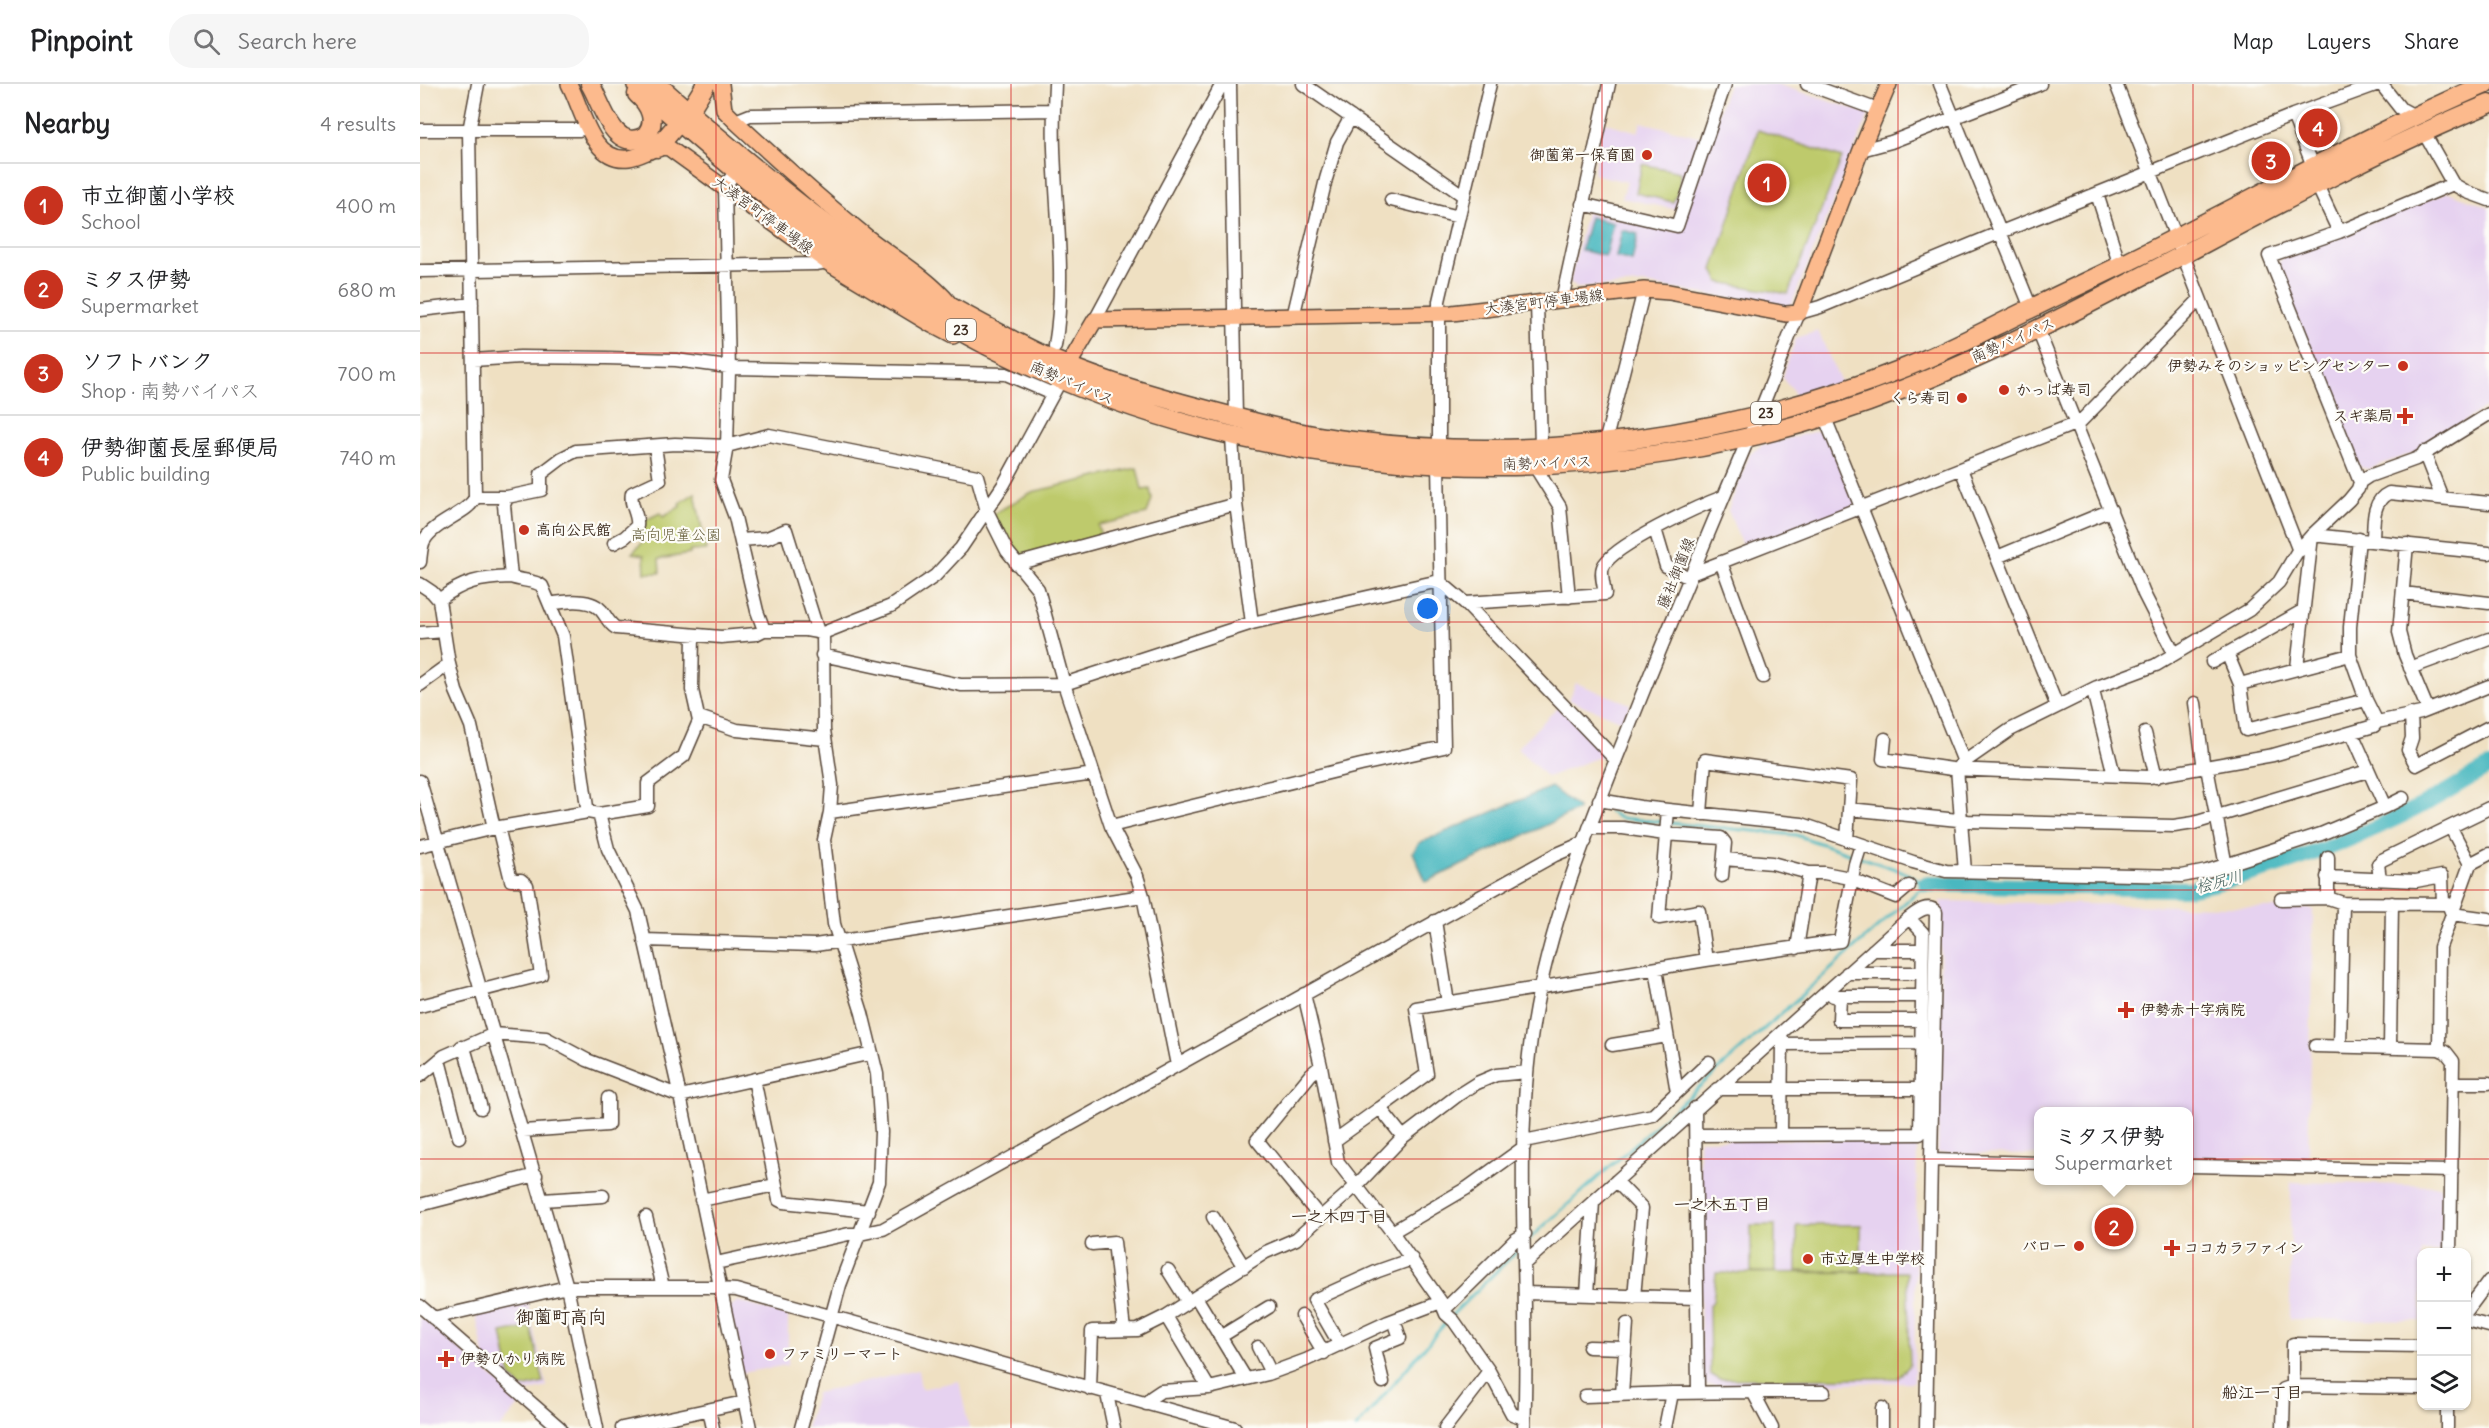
<!DOCTYPE html>
<meta charset="utf-8">
<style>
body{margin:0;font-family:Delius,"Klee One",sans-serif;background:#f6f6f6;color:#202124}
.controls{position:absolute;right:18px;bottom:18px;display:grid;overflow:hidden;border-radius:12px;box-shadow:0 2px 4px #0004}
.controls button{width:54px;height:54px;display:grid;place-items:center;padding:0;border:0;border-bottom:2px solid #e0e0e0;background:#fff;color:#202124;font:30px sans-serif}
.you{position:absolute;left:1008px;top:525px;width:21px;height:21px;margin:-15px;border:4px solid #fff;border-radius:50%;background:#1a73e8;box-shadow:0 0 0 9px #1a73e833}
.badge{display:grid;place-items:center;width:39px;height:39px;border-radius:50%;background:#c8321e;color:#fff;font-size:20px;font-weight:700}
.pin{position:absolute;translate:-50% -50%;border:3px solid #fff;box-shadow:0 2px 6px #0006}
.popup{position:absolute;left:1614px;top:1023px;width:159px;height:78px;box-sizing:border-box;display:grid;place-content:center;border-radius:12px;background:#fff;filter:drop-shadow(0 2px 4px #0005);font-size:20px;white-space:nowrap;color:#757577}
.popup b{font-size:22px;color:#202124}
.popup::after{content:'';position:absolute;left:50%;top:100%;margin-left:-12px;border:12px solid transparent;border-top-color:#fff}
.list{margin:0;padding:0;list-style:none}
h2{display:flex;justify-content:space-between;align-items:center;height:78px;margin:0;padding:0 24px;font-size:26px}
h2 small{font-size:20px;font-weight:400;color:#757577}
.list li{display:grid;grid-template-columns:39px 1fr auto;gap:18px;align-items:center;box-sizing:border-box;height:84px;padding:0 24px;border-top:2px solid #e0e0e0}
.list b{display:block;font-size:22px;white-space:nowrap}
.list p{margin:0;font-size:20px;white-space:nowrap;color:#757577}
.list em{font-size:20px;font-style:normal;color:#757577}
.icon{flex:none;width:33px;height:33px;fill:none;stroke:currentColor;stroke-width:2;stroke-linecap:round;stroke-linejoin:round}
.map{position:relative;flex:none;width:2069px;height:1344px;overflow:hidden}
header{display:flex;align-items:center;gap:36px;box-sizing:border-box;height:84px;padding:0 30px;background:#fff;border-bottom:2px solid #e0e0e0}
header strong{font-size:28px}
nav{display:flex;gap:33px;margin-inline-start:auto;font-size:21px}
.search{width:420px;height:54px;background:#f6f6f6;display:flex;align-items:center;gap:15px;box-sizing:border-box;padding:0 21px;border-radius:24px;color:#757577;font-size:22px}
main{display:flex}
aside{flex:1;background:#fff}
.map>svg:first-child{display:block}
.built{fill:#e6d2f0}
.green{fill:#beca6c;stroke:#7c7a45;stroke-width:1.5}
.water{fill:#49b8c0;stroke:#42716f;stroke-width:1.5}
.lines{fill:none;stroke-linecap:round;stroke-linejoin:round}
.stream{stroke:#49b8c0;stroke-width:3}
.river{stroke:#49b8c0;stroke-width:16}
.minor-casing{stroke:#564537;stroke-width:15}
.major-casing{stroke:#564537;stroke-width:18}
.highway-casing{stroke:#564537;stroke-width:21}
.minor{stroke:#fff;stroke-width:12}
.major{stroke:#fcba8d;stroke-width:15}
.highway{stroke:#fcba8d;stroke-width:18}
.grid{fill:none;stroke:#d62828;stroke-width:1.5;stroke-opacity:0.55}
.poi-dot{fill:#c8321e;stroke:#fdfcf7;stroke-width:2}
.labels{text-anchor:middle;stroke-width:4.5;stroke-linejoin:round;paint-order:stroke}
.shield{fill:#fdfcf7;stroke:#75695f;stroke-width:1.5}
.shield-label{font-size:14px;font-weight:bold;fill:#3b2a1e}
.poi-label{font-size:15px;font-weight:bold;fill:#3b2a1e;stroke:#fdfcf7;text-anchor:start}
.street-label{font-size:15px;fill:#3b2a1e;stroke:#fdfcf7}
.park-label{font-size:15px;fill:#625a35;stroke:#fdfcf7}
.water-label{font-size:16px;font-style:italic;fill:#405c57;stroke:#fdfcf7}
.neighbourhood-label{font-size:16px;font-weight:bold;fill:#3b2a1e;stroke:#fdfcf7}
.quarter-label{font-size:18px;font-weight:bold;fill:#3b2a1e;stroke:#fdfcf7}
</style>
<header>
<strong>Pinpoint</strong>
<div class="search"><svg class="icon" aria-label="search" viewBox="0 0 24 24"><circle cx="10" cy="10" r="6"/><path d="M15 15l6 6"/></svg>Search here</div>
<nav><a>Map</a><a>Layers</a><a>Share</a></nav>
</header>
<main>
<aside>
<h2>Nearby<small>4 results</small></h2>
<ul class="list">
<li><span class="badge">1</span><div><b>市立御薗小学校</b><p>School</p></div><em>400 m</em></li>
<li><span class="badge">2</span><div><b>ミタス伊勢</b><p>Supermarket</p></div><em>680 m</em></li>
<li><span class="badge">3</span><div><b>ソフトバンク</b><p>Shop · 南勢バイパス</p></div><em>700 m</em></li>
<li><span class="badge">4</span><div><b>伊勢御薗長屋郵便局</b><p>Public building</p></div><em>740 m</em></li>
</ul>
</aside>
<div class="map">
<svg width="2069" height="1344" viewBox="0 0 2069 1344">
<rect width="100%" height="100%" fill="#fdfcf7"/>
<filter id="ink" filterUnits="userSpaceOnUse"><feTurbulence type="fractalNoise" baseFrequency=".0167" numOctaves="2"/><feDisplacementMap in="SourceGraphic" scale="12" xChannelSelector="R" yChannelSelector="G"/><feConvolveMatrix kernelMatrix="1 2 1 2 8 2 1 2 1" color-interpolation-filters="sRGB"/></filter>
<filter id="wash" filterUnits="userSpaceOnUse"><feTurbulence type="fractalNoise" baseFrequency=".008" numOctaves="4" result="noise"/><feDisplacementMap in="SourceGraphic" scale="24" xChannelSelector="R" yChannelSelector="G"/><feGaussianBlur stdDeviation="1.35" result="paint"/><feColorMatrix in="noise" values="0 0 0 0 0 0 0 0 0 0 0 0 0 0 0 0 0 1.4 0 .05"/><feComposite in="paint" operator="in"/></filter>
<g filter="url(#wash)">
<rect width="100%" height="100%" fill="#efe0c2"/>
<path class="built" d="M1308,0H1356L1449,30L1372,219L1364,223L1224,200L1157,204L1150,198L1166,128L1258,148Z
M1183,38L1218,48L1221,38L1282,53L1258,126L1202,114L1207,98L1173,90Z
M2028,108L2069,123V321L1998,367L1948,385L1940,383L1856,184L1863,173Z
M1398,247L1421,299L1376,313L1371,303L1362,294L1376,254Z
M1405,345L1438,421L1324,466L1308,426L1330,370L1342,361Z
M1156,599L1210,620L1203,637L1149,616Z
M1141,620L1190,669L1127,693L1097,664Z
M1521,817L1893,825L1888,1076L1769,1073V1028H1619V1071L1518,1069Z
M1497,1055L1494,1298L1287,1301L1281,1293L1279,1056Z
M1871,1098L2019,1102L2025,1115L2024,1168H2002L2001,1237L1870,1235Z
M107,1216L127,1303L102,1309L65,1276L55,1226Z
M317,1217L368,1232V1281L320,1289L308,1226Z
M0,1232L102,1318L80,1344H0Z
M498,1286L501,1305L539,1297L549,1344H386L396,1309Z"/>
<path class="green" d="M1338,46L1422,74L1368,210L1299,198L1293,186Z
M1222,80L1260,88V102L1253,118L1216,109Z
M717,384L722,406L730,405L732,415L727,430L678,441L681,453L601,476L595,473L573,430L612,408Z
M275,409L286,466L270,467V470L239,475L240,489H225L224,471L212,469L227,454L218,445L221,438L240,429L243,433L261,422L260,419Z
M1331,1141H1355V1188H1331Z
M1377,1141H1441V1187H1377Z
M1487,1188L1490,1281L1478,1294L1299,1295L1290,1290L1289,1221L1293,1217L1296,1189Z
M111,1243L124,1299L102,1304L91,1294L82,1249Z"/>
<path class="water" d="M1170,133L1193,139L1185,172L1161,166Z
M1202,146L1218,150L1212,177L1196,173Z
M1131,703L1158,724V726L1006,798L993,768L999,759Z"/>
<g class="lines">
<path class="stream" d="M1189,728L1200,734L1242,738
M1249,739L1376,751L1434,771
M1108,1156L1506,800L1481,787L1440,773
M1031,1232L1099,1165
M936,1344L1027,1237"/>
<path class="river" d="M1506,800L1768,805C1845,790 1922,761 1993,726C2019,713 2043,697 2069,683"/>
</g>
</g>
<g filter="url(#ink)">
<g class="lines">
<defs>
<path id="minor" d="M635,0C634,21 633,43 634,64C636,130 646,196 635,262
M810,0L816,334
M883,0L1044,112
M1387,0L1458,26
M1520,0L1611,224
M1696,0L1879,467
M1961,0L1980,24L1993,31
M1873,31L1893,82
M315,37L330,31L634,26
M0,46H159L167,44
M2003,47L2033,100L2047,108L2069,116
M1441,66L1471,58L1620,0
M310,95L305,104L309,287L307,362L301,396L315,433L337,527L344,546
M1897,101L1919,148
M1677,110L1700,182
M971,116L1039,133
M1162,120L1257,142L1305,0
M0,187L396,180L407,178
M1142,216L1189,0
M1117,219L1121,363
M0,226L52,220
M873,233L906,95L917,58L931,33
M675,236L802,0
M1618,246L1724,510L1754,569
M53,276L100,273L186,274L256,276L315,284L586,290L633,310
M1405,334L1544,678
M812,353L816,420L832,539
M1185,359L1224,206
M1019,365V217L1070,0
M2004,368L2022,414
M1114,381L1140,423L1149,513
M1541,385L1637,622
M1940,398L1849,172L1919,148L2033,100
M55,413H87L121,406V390L142,374L156,367L255,360L307,362L349,351L557,392L567,427L587,467L618,505L644,600L691,742L717,792L723,812L757,981
M87,413L84,421L91,493C101,497 115,496 122,502L143,552L167,723L168,728L179,730L188,765L218,827L260,1012L330,1344
M1235,445L1246,482L1269,494
M1892,451L2069,469
M1939,455L1930,543V571L1946,616L1957,638
M321,456L347,454L366,446L398,548
M1953,456C1954,440 1951,417 1969,409L2069,419
M194,459L205,453L217,442C219,430 209,421 212,409L240,396L235,362
M1987,460L1979,548L1985,571L2008,626
M1577,473L1691,426
M0,478C1,470 1,461 5,455C16,437 51,428 55,413L49,47L58,0
M1301,478L1343,593
M596,480L816,420
M1271,490L1660,338L1780,215
M1019,497L1045,519L1196,676
M0,500L12,508L19,516L29,580L36,607L51,642L74,744
M1983,509L2069,519
M19,516C43,497 61,494 91,493
M1045,519L1185,510C1184,502 1180,490 1183,483C1191,462 1281,421 1303,413
M130,520C145,517 170,514 181,526C187,533 188,539 196,544L301,553L336,550L344,546H386L403,549L471,522L515,492L541,464L584,400L644,290
M0,549L24,547
M1807,569L1820,600
M402,571L541,601L644,600L832,539L1019,497
M1930,571L1820,600L1826,646L1946,616
M1792,578L1884,526
M1877,584L1892,452
M1990,584L2069,555
M0,601L29,580
M1673,607L1694,691
M1775,619L1784,685
M1991,630L1992,654L1988,666L1996,681L2069,643
M279,633L317,646L405,655
M1725,649L1736,693
M1465,655L1463,675L1532,685L1729,693L1853,671L1954,642L1957,638L2001,629L2069,602
M1787,684L1806,782
M0,697L147,1203L177,1344
M1179,716L1220,723L1382,740L1493,778L1526,787L1762,792L1787,787L1901,750L1965,723L1932,649
M1965,723L1983,714
M1429,725L1548,737L1754,742L1774,739L1948,687
M1248,726L1239,834L1279,827L1286,876
M410,728L674,690
M179,730L228,722V699L264,672L279,637L272,606L273,551
M1281,730L1285,676L1431,696L1427,756
M691,742L941,681L1024,663L1018,382
M1169,744H1203L1245,750L1301,754L1305,759L1302,792
M2031,744L2050,780
M0,762L74,744L168,728
M2069,770L2050,780L2032,830L2069,835
M1908,773V814L1923,819
M1304,775L1352,779L1389,789H1404L1425,793L1476,813L1489,802
M1545,788L1537,684L1544,678L1590,646L1677,603L1736,581L1829,526L1859,498L1877,468L1892,451L1929,416L1938,405L1940,398L1949,392L1996,375L2069,330
M1907,793L1996,797L2022,792L2023,820
M1960,795L1958,780L1962,776L2069,724
M1861,815L1908,814
M1015,837L1028,919
M224,856L395,861L723,812
M1377,864L1389,789
M1453,866H1502
M1236,885L1257,1008
M1427,889H1502
M884,910L901,982L918,1078L972,1148L1021,1218L1026,1230L1034,1237L1069,1287L1092,1330L1104,1334
M1413,912H1501
M1420,912L1419,936H1501
M0,922L121,891L107,801L101,796H91L78,743
M1362,960L1501,959
M1192,961L1247,952
M1895,962L2019,965L2026,968L2033,977L2030,1168
M41,963L46,970L61,1024
M1920,963L1923,819L2028,820L2032,830L2020,863L2019,965
M1970,963L1972,819
M19,976L39,1053
M0,992L24,972L74,950L126,954L167,976L260,1012L452,969
M2033,999H2069
M1297,1005H1500
M1275,1024L1278,1308
M103,1047L188,1041V1014
M1361,1050L1362,954
M1276,1051L1500,1050L1503,849L1489,834
M983,1053L960,1024L1007,990L996,924L1286,876L1420,857L1435,780L1441,761
M914,1057L960,1024
M1104,1057L1233,1031L1289,978
M1769,1082L2032,1087
M1196,1097L1222,1124L1214,1213
M356,1101L359,1116L363,1118L449,1127
M123,1116L183,1112
M281,1116L356,1101L334,995
M0,1121L116,1091
M226,1133L243,1203
M793,1133L824,1183
M900,1133L837,1056L891,990L901,982
M972,1148L1047,1104L1104,1063
M672,1160L694,1158L704,1246
M296,1179L429,1150H440L463,1145L1135,771L1165,758
M1105,1179L1489,834C1497,828 1508,819 1516,828L1511,1076
M748,1186L768,1218
M301,1205L316,1206L815,1344
M1105,1209L1276,1214
M1167,1211L1173,1118
M776,1213L826,1295
M0,1222L140,1344
M1025,1225L1095,1156L1105,1150
M2046,1228L2069,1197
M746,1232L789,1304
M882,1232L904,1269
M13,1234L147,1203H301
M2046,1236L2069,1242
M800,1253L849,1223
M920,1261L894,1216L958,1187L992,1175
M838,1263L851,1289
M1169,1263L1205,1264
M963,1298L955,1264L980,1254L974,1236
M1873,1302V1260L2002,1262
M670,1305L672,1247L718,1246L746,1232L846,1168L876,1155L936,1102L983,1053L1038,1011L1057,999L1076,991L1107,988
M1333,1308H1404
M687,1310L694,1344
M1202,1310L1207,1240
M1165,1312L1252,1309
M726,1320L732,1313L741,1307L789,1304L848,1290L886,1276L968,1238L1021,1218
M289,1326L293,1344
M202,1344L324,1318
M381,1344L420,1201L459,1098L461,1048L457,990L442,929L414,840L404,756L410,728L412,701L404,646L403,549
M1025,1344L1069,1287
M1104,1344C1111,1210 1092,1074 1113,941C1131,827 1179,719 1221,613C1259,519 1298,426 1338,332C1353,298 1364,263 1379,229L1400,223L1581,148L1873,31L1958,0
M1245,1344L1252,1309L1333,1308L1352,1344
M1462,1344V1324
M1506,1344L1511,1076L1619,1079
M1863,1344L1864,1305L1873,1302L2002,1304
M2027,1344V1322"/>
<path id="major" d="M149,0C163,25 171,79 209,74C224,72 234,61 249,64L407,178L512,241L533,252
M301,0L304,26L315,37C358,77 401,116 447,153C475,175 506,192 529,219
M648,282L675,236L1032,229L1224,206L1249,208L1366,230L1379,229L1441,66L1469,0"/>
<path id="highway" d="M170,0C182,19 193,70 225,52C238,38 230,21 217,10
M216,0C326,97 438,195 568,262C848,405 1189,421 1481,306C1684,226 1867,103 2069,20
M237,0C310,65 384,127 465,183C512,214 564,242 614,267C665,292 721,308 776,323C828,337 880,351 933,357C1121,380 1312,353 1487,283C1530,266 1572,243 1614,223C1663,199 1712,177 1759,152C1861,100 1961,45 2066,0
M273,21L286,0
M237,64L254,44"/>
</defs>
<use href="#minor" class="minor-casing"/>
<use href="#major" class="major-casing"/>
<use href="#highway" class="highway-casing"/>
<use href="#minor" class="minor"/>
<use href="#major" class="major"/>
<use href="#highway" class="highway"/>
</g>
</g>
<path class="grid" d="M296,0V1344M591,0V1344M887,0V1344M1182,0V1344M1478,0V1344M1773,0V1344M0,269H2069M0,538H2069M0,806H2069M0,1075H2069"/>
<g class="poi-dot">
<circle cx="1227" cy="71" r="6"/>
<circle cx="1983" cy="282" r="6"/>
<circle cx="1584" cy="306" r="6"/>
<circle cx="1542" cy="314" r="6"/>
<path d="M1982 323h6v6h6v6h-6v6h-6v-6h-6v-6h6z"/>
<circle cx="104" cy="446" r="6"/>
<path d="M1703 917h6v6h6v6h-6v6h-6v-6h-6v-6h6z"/>
<circle cx="1659" cy="1162" r="6"/>
<path d="M1749 1155h6v6h6v6h-6v6h-6v-6h-6v-6h6z"/>
<circle cx="1388" cy="1175" r="6"/>
<circle cx="350" cy="1270" r="6"/>
<path d="M23 1266h6v6h6v6h-6v6h-6v-6h-6v-6h6z"/>
</g>
<g class="labels">
<g class="shield">
<rect x="526" y="235" width="30" height="22" rx="4.5"/>
<rect x="1331" y="318" width="30" height="22" rx="4.5"/>
</g>
<g class="shield-label">
<text x="541" y="251">23</text>
<text x="1346" y="334">23</text>
</g>
<g class="poi-label">
<text x="1215" y="76" text-anchor="end">御薗第一保育園</text>
<text x="1971" y="287" text-anchor="end">伊勢みそのショッピングセンター</text>
<text x="1596" y="311">かっぱ寿司</text>
<text x="1530" y="319" text-anchor="end">くら寿司</text>
<text x="1973" y="337" text-anchor="end">スギ薬局</text>
<text x="116" y="451">高向公民館</text>
<text x="1720" y="931">伊勢赤十字病院</text>
<text x="1647" y="1167" text-anchor="end">バロー</text>
<text x="1764" y="1169">ココカラファイン</text>
<text x="1400" y="1180">市立厚生中学校</text>
<text x="362" y="1275">ファミリーマート</text>
<text x="40" y="1280">伊勢ひかり病院</text>
</g>
<g class="street-label">
<text transform="translate(343 131) rotate(36)" y="5">大湊宮町停車場線</text>
<text transform="translate(1124 218) rotate(-7)" y="5">大湊宮町停車場線</text>
<text transform="translate(1593 256) rotate(-24)" y="5">南勢バイパス</text>
<text transform="translate(652 299) rotate(23)" y="5">南勢バイパス</text>
<text transform="translate(1127 379) rotate(-2)" y="5">南勢バイパス</text>
<text transform="translate(1256 489) rotate(-68)" y="5">藤社御薗線</text>
</g>
<g class="park-label">
<text x="256" y="456">高向児童公園</text>
</g>
<g class="water-label">
<text transform="translate(1799 797) rotate(-15)" y="6">桧尻川</text>
</g>
<g class="neighbourhood-label">
<text x="1302" y="1126">一之木五丁目</text>
<text x="919" y="1138">一之木四丁目</text>
<text x="1842" y="1314">船江一丁目</text>
</g>
<g class="quarter-label">
<text x="141" y="1239">御薗町高向</text>
</g>
</g>
</svg>
<div class="controls">
<button>+</button>
<button>−</button>
<button><svg class="icon" aria-label="layers" viewBox="0 0 24 24"><path d="M12 4l9 5-9 5-9-5zM3 14l9 5 9-5"/></svg></button>
</div>
<div class="you"></div>
<div class="pin badge" style="left:1347px;top:99px">1</div>
<div class="pin badge" style="left:1694px;top:1143px">2</div>
<div class="popup"><b>ミタス伊勢</b>Supermarket</div>
<div class="pin badge" style="left:1851px;top:77px">3</div>
<div class="pin badge" style="left:1898px;top:44px">4</div>
</div>
</main>
